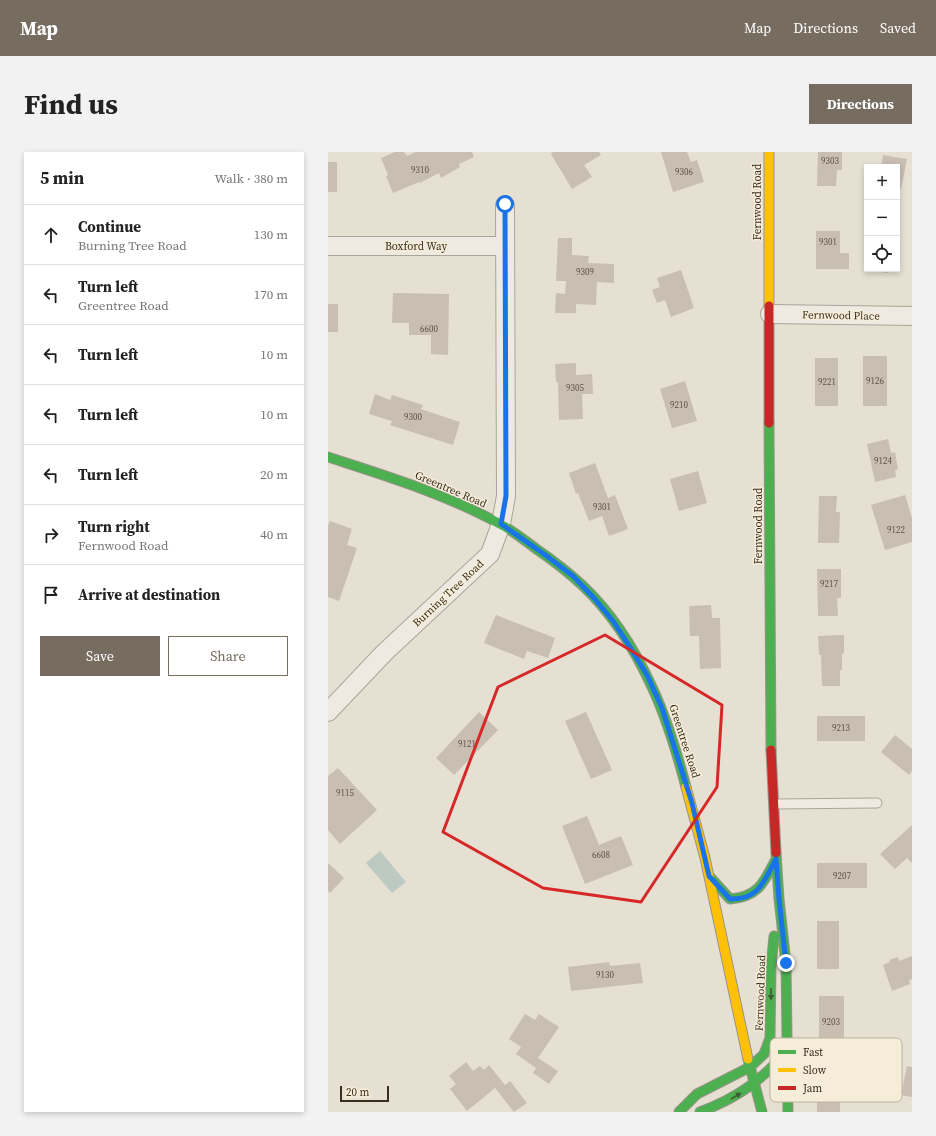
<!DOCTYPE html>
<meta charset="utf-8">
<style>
body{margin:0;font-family:"Source Serif 4",serif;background:#f2f2f2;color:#222}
.controls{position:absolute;right:12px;top:12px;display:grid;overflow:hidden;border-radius:0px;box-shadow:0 2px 6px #0003}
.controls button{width:36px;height:36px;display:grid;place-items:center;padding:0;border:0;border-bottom:1px solid #e0e0e0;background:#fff;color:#222;font:20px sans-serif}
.scale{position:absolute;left:12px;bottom:10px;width:49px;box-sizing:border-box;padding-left:4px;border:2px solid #3a2e21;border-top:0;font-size:11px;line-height:14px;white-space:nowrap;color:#3a2e21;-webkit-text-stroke:3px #f5edd8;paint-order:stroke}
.stop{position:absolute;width:12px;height:12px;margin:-9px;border:3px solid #1a73e8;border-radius:50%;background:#fff}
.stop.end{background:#1a73e8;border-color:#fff;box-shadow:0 1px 4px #0008}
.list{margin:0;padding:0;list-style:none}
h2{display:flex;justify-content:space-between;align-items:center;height:52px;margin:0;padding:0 16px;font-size:17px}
h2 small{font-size:13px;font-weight:400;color:#767676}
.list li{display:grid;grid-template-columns:26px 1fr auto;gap:12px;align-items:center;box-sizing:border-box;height:60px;padding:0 16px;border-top:1px solid #e0e0e0}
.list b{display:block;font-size:15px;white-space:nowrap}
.list p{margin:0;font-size:13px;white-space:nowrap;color:#767676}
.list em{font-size:13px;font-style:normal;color:#767676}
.actions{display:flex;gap:8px;padding:12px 16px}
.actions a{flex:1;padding:9px 0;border:1px solid #766c5f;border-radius:0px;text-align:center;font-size:14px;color:#766c5f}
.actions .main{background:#766c5f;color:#fff}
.icon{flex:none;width:22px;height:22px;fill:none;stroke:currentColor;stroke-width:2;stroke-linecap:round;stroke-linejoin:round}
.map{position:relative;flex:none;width:584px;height:960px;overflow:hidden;border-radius:0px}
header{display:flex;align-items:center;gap:24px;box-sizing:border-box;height:56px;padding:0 20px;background:#766c5f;color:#fff}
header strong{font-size:19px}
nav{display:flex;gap:22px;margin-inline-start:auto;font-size:14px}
.intro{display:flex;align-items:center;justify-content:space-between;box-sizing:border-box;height:96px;padding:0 24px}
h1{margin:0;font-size:28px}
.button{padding:10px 18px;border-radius:0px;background:#766c5f;color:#fff;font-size:14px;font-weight:700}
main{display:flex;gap:24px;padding:0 24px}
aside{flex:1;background:#fff;border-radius:0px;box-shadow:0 2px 6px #0003}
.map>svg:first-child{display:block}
.water{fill:#bccac2}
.building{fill:#c9beb2}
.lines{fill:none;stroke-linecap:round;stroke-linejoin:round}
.lane-casing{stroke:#aba599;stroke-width:11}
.street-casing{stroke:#aba599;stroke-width:20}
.fast-casing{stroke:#9a948a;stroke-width:11}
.slow-casing{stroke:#9a948a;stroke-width:11}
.jam-casing{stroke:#9a948a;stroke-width:11}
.lane{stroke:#eeeae2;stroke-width:9}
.street{stroke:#eeeae2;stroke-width:18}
.fast{stroke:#4caf50;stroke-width:9}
.slow{stroke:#ffc107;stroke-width:9}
.jam{stroke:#c62828;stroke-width:9}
.oneway{fill:#405b31}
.route{stroke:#1a73e8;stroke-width:5}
.marked{fill:none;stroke:#d62828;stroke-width:3;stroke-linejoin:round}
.labels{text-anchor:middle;stroke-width:3;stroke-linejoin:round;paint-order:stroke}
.number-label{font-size:9px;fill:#5e5245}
.street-label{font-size:11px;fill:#3a2e21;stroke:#f5edd8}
.key{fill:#f5edd8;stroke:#bdb4a1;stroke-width:1}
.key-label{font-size:11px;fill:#3a2e21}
</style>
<header>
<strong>Map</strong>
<nav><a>Map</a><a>Directions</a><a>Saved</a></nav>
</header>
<div class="intro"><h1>Find us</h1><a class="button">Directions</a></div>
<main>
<aside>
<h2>5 min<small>Walk · 380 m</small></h2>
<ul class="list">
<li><svg class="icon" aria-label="ahead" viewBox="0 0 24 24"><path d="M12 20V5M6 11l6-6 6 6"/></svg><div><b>Continue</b><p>Burning Tree Road</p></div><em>130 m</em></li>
<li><svg class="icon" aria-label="left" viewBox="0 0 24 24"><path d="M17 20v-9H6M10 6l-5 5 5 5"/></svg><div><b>Turn left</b><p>Greentree Road</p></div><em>170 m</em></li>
<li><svg class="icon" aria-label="left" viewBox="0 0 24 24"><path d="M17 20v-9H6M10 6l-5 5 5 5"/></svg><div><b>Turn left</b></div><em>10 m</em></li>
<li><svg class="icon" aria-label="left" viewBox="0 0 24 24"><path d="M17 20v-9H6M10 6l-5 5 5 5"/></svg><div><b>Turn left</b></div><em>10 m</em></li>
<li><svg class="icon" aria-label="left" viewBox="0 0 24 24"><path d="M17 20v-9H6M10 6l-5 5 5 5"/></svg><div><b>Turn left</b></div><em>20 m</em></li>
<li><svg class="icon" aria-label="right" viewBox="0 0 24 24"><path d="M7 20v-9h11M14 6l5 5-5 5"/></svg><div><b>Turn right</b><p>Fernwood Road</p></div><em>40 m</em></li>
<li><svg class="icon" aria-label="arrive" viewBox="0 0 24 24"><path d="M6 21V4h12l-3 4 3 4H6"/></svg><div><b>Arrive at destination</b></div></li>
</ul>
<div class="actions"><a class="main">Save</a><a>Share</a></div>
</aside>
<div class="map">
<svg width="584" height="960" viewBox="0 0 584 960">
<rect width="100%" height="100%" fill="#e5e0d1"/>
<path class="water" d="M52,699L78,730L64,741L38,711Z"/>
<path class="building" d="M67,0H76L79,4L87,0H144L146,5L131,12L132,15L113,26L111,21L92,31L91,30L65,41L58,24L60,23L53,6Z
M225,0H271L273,3L256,13L264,25L244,37L223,2Z
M333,0H359L363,10L369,8L376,30L345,40Z
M490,0H514V18H509L508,34H489Z
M555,3L579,7L573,37L569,36V15H553Z
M0,10H9V40H0Z
M488,79H512V101H521V117H488Z
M230,86H244V103L261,104L260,111L286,112V131L269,130L268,153L248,152V161H227L228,141L237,142L238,129H228Z
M539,117H561L560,121L539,118Z
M353,118L366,156L343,165L337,148L329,151L324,138L332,135L329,126Z
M65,141L121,142L120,203L103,202V183H81V171H64Z
M0,152H10V180H0Z
M535,204H559V254H535Z
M487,206H510V254H487Z
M248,211V223L264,222L265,242H254L255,267L231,268L230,230H228L227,212Z
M357,229L369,269L344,276L332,237Z
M47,242L62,248L64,243L95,253L93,257L132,270L125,293L62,273L64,269L41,262Z
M560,287L563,301L567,300L570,317L567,318L568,325L547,330L539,292Z
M267,311L280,346L287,343L300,377L281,384L274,364L261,369L250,341L248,342L241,321Z
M370,319L379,351L351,359L342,327Z
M577,343L584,366V390L557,398L543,353Z
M491,344H509L508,360H512L511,391H490Z
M2,369L24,377L19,393L29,396L11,449L0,445V374Z
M489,417H513V446H509L510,464H490Z
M383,453L384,466H392L393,516L372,517L371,484H362L361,454Z
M168,463L227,486L220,506L199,499L196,507L156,491Z
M516,483V501L514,502V518H512V534H494L493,503H491L490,484Z
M151,560L170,578L126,623L108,606Z
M258,560L284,618L263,627L237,569Z
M489,564H537V589H489Z
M567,583L584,597V619L581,623L553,600Z
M10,616L49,658L12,692L0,678V624Z
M259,664L271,693L293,684L305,713L257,732L234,674Z
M584,673V711L579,706L567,717L552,702Z
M0,711L16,726L2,741L0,739Z
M489,711H539V736H489Z
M489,769H511V817H489Z
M584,804V827L581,828L582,832L564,839L555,813L562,810L561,808L570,805L571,809Z
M281,810L282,814L312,811L315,831L243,839L240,815Z
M491,844H516V895H491Z
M197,862L207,868L211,862L231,875L210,906L230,919L221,932L205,921L208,916L188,902L193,895L181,887Z
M138,910L145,919L152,914L156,918L161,913L177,933L182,929L199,951L186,960L167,936L139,959L122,937L128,932L121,924Z
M579,914L584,915V945L573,943Z
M489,916H512V960H489Z"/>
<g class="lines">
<defs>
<path id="lane" d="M446,652L549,651"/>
<path id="street" d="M0,94H177
M442,162L584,164
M0,560L56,501L162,402L173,372L178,344L177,53"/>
<path id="fast" d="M441,271L443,598
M0,305C58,324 118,342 172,372C184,378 195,387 207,396C223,407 239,419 254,433C284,461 307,498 324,535C339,567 349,601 358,635
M448,701L451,747L458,811L460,960
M382,725L402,747C431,745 436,730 448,707
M420,907L434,960
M351,960L369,942L422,915L436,902L442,886L443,815L446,784
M372,960C409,946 433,929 459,899"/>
<path id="slow" d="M441,0V154
M358,635L377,706L420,907"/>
<path id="jam" d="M441,154V271
M443,598L448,701"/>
</defs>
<use href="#lane" class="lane-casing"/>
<use href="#street" class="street-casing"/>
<use href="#fast" class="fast-casing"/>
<use href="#slow" class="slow-casing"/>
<use href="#jam" class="jam-casing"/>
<use href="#lane" class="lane"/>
<use href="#street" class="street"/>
<use href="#fast" class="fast"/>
<use href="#slow" class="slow"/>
<use href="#jam" class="jam"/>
</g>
<defs><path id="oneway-solid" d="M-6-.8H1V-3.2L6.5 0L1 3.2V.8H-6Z"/></defs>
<g class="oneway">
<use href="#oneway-solid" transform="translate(443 842) rotate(90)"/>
<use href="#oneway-solid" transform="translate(408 944) rotate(-31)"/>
</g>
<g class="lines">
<path class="route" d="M177,52L178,344L173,372L216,402L245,424L266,446L285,469L302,495L319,523L334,556L364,651L381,724L402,747C431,748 436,729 448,707L451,747L458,811"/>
</g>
<path class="marked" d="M277,483L394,553L389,635L313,750L215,736L115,680L170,535Z"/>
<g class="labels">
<g class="number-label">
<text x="502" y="12">9303</text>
<text x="92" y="21">9310</text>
<text x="356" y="23">9306</text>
<text x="500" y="93">9301</text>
<text x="257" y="123">9309</text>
<text x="101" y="180">6600</text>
<text x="547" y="232">9126</text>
<text x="499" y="233">9221</text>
<text x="247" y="239">9305</text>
<text x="351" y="256">9210</text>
<text x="85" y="268">9300</text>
<text x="555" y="312">9124</text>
<text x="274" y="358">9301</text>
<text x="568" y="381">9122</text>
<text x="501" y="435">9217</text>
<text x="513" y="579">9213</text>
<text x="139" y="595">9121</text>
<text x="17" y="644">9115</text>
<text x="273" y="706">6608</text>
<text x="514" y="727">9207</text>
<text x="277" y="826">9130</text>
<text x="503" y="873">9203</text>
</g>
<g class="street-label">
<text transform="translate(429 50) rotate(-90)" y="4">Fernwood Road</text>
<text x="88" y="98">Boxford Way</text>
<text transform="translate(513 163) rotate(1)" y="4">Fernwood Place</text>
<text transform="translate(123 337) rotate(23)" y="4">Greentree Road</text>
<text transform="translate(430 374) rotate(-90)" y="4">Fernwood Road</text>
<text transform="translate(120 441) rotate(-43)" y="4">Burning Tree Road</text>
<text transform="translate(357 589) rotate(72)" y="4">Greentree Road</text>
<text transform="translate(432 841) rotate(-88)" y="4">Fernwood Road</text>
</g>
</g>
<rect x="442" y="886" width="132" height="64" rx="6" class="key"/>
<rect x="450" y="898" width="18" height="4" fill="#4caf50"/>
<rect x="450" y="916" width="18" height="4" fill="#ffc107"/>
<rect x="450" y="934" width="18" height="4" fill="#c62828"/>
<g class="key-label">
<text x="475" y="904">Fast</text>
<text x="475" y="922">Slow</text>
<text x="475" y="940">Jam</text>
</g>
</svg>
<div class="controls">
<button>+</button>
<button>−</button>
<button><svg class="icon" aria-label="locate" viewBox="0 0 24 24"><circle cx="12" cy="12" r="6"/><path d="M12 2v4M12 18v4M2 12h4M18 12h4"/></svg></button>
</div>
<div class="scale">20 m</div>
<div class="stop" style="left:177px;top:52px"></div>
<div class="stop end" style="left:458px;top:811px"></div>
</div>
</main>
